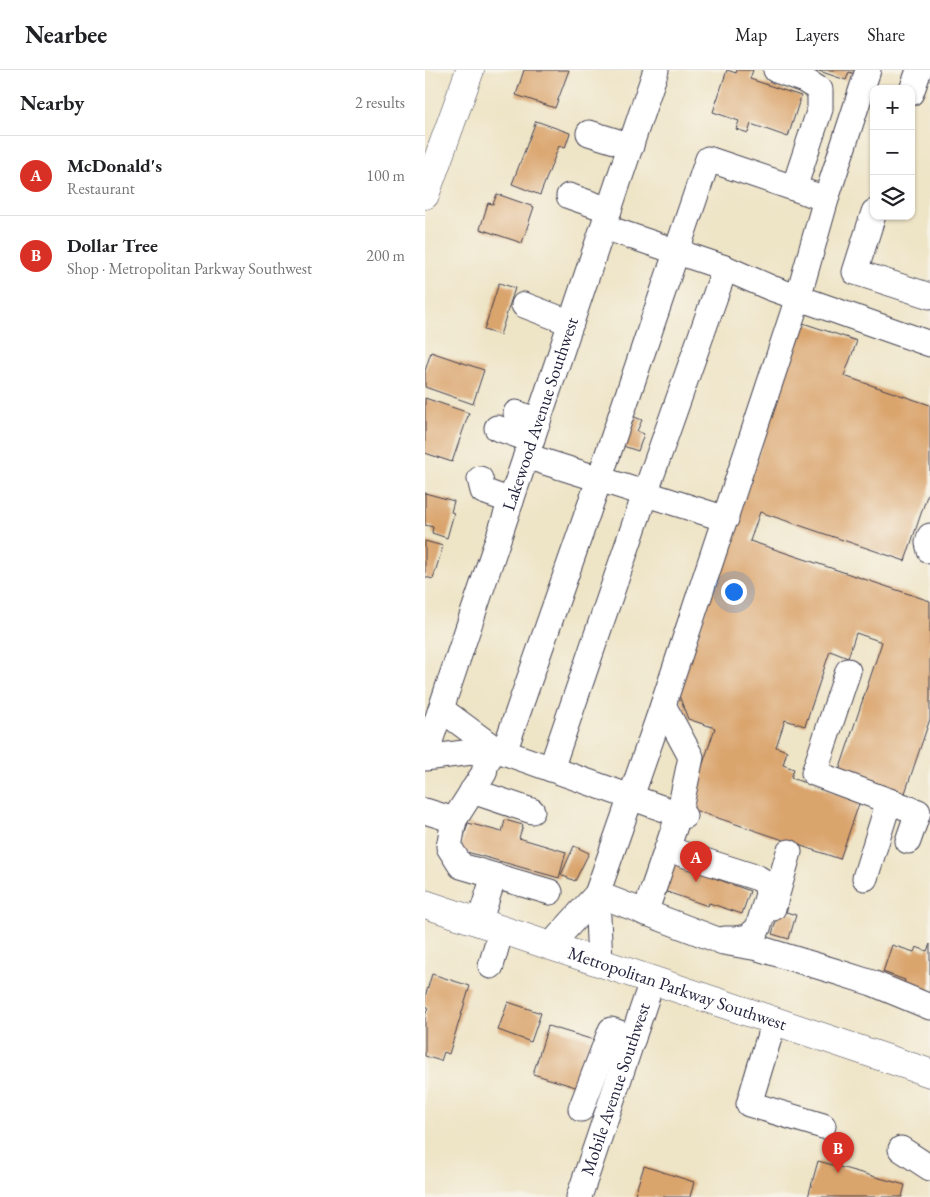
<!DOCTYPE html>
<meta charset="utf-8">
<style>
body{margin:0;font-family:"EB Garamond",serif;background:#f2f2f2;color:#202124}
.controls{position:absolute;right:15px;top:15px;display:grid;overflow:hidden;border-radius:10px;box-shadow:0 1px 4px #0004}
.controls button{width:45px;height:45px;display:grid;place-items:center;padding:0;border:0;border-bottom:1px solid #e0e0e0;background:#fff;color:#202124;font:25px sans-serif}
.you{position:absolute;left:308px;top:521px;width:18px;height:18px;margin:-12px;border:4px solid #fff;border-radius:50%;background:#1a73e8;box-shadow:0 0 0 8px #1a73e833}
.badge{display:grid;place-items:center;width:32px;height:32px;border-radius:50%;background:#d93025;color:#fff;font-size:16px;font-weight:700}
.pin{position:absolute;translate:-50% -41px;filter:drop-shadow(0 1px 2px #0008)}
.pin::after{content:'';position:absolute;top:26px;width:18px;height:15px;background:inherit;clip-path:polygon(0 0,100% 0,50% 100%)}
.list{margin:0;padding:0;list-style:none}
h2{display:flex;justify-content:space-between;align-items:center;height:65px;margin:0;padding:0 20px;font-size:21px}
h2 small{font-size:16px;font-weight:400;color:#757577}
.list li{display:grid;grid-template-columns:32px 1fr auto;gap:15px;align-items:center;box-sizing:border-box;height:80px;padding:0 20px;border-top:1px solid #e0e0e0}
.list b{display:block;font-size:19px;white-space:nowrap}
.list p{margin:0;font-size:16px;white-space:nowrap;color:#757577}
.list em{font-size:16px;font-style:normal;color:#757577}
.icon{flex:none;width:28px;height:28px;fill:none;stroke:currentColor;stroke-width:2;stroke-linecap:round;stroke-linejoin:round}
.map{position:relative;flex:none;width:505px;height:1127px;overflow:hidden}
header{display:flex;align-items:center;gap:30px;box-sizing:border-box;height:70px;padding:0 25px;background:#fff;border-bottom:1px solid #e0e0e0}
header strong{font-size:24px}
nav{display:flex;gap:28px;margin-inline-start:auto;font-size:18px}
main{display:flex}
aside{flex:1;background:#fff}
.map>svg:first-child{display:block}
.building{fill:#daa46d}
.lines{fill:none;stroke-linecap:round;stroke-linejoin:round}
.minor-casing{stroke:#413f50;stroke-width:27}
.major-casing{stroke:#413f50;stroke-width:29}
.highway-casing{stroke:#413f50;stroke-width:29}
.minor{stroke:#fff;stroke-width:25}
.major{stroke:#fff;stroke-width:28}
.highway{stroke:#fff;stroke-width:28}
.labels{text-anchor:middle;stroke-width:4.5;stroke-linejoin:round;paint-order:stroke}
.street-label{font-size:18px;fill:#22223b;stroke:#f7f3e8}
</style>
<header>
<strong>Nearbee</strong>
<nav><a>Map</a><a>Layers</a><a>Share</a></nav>
</header>
<main>
<aside>
<h2>Nearby<small>2 results</small></h2>
<ul class="list">
<li><span class="badge">A</span><div><b>McDonald's</b><p>Restaurant</p></div><em>100 m</em></li>
<li><span class="badge">B</span><div><b>Dollar Tree</b><p>Shop · Metropolitan Parkway Southwest</p></div><em>200 m</em></li>
</ul>
</aside>
<div class="map">
<svg width="505" height="1127" viewBox="0 0 505 1127">
<rect width="100%" height="100%" fill="#f7f3e8"/>
<filter id="ink" filterUnits="userSpaceOnUse"><feTurbulence type="fractalNoise" baseFrequency=".02" numOctaves="2"/><feDisplacementMap in="SourceGraphic" scale="10" xChannelSelector="R" yChannelSelector="G"/><feConvolveMatrix kernelMatrix="1 2 1 2 8 2 1 2 1" color-interpolation-filters="sRGB"/></filter>
<filter id="wash" filterUnits="userSpaceOnUse"><feTurbulence type="fractalNoise" baseFrequency=".0096" numOctaves="4" result="noise"/><feDisplacementMap in="SourceGraphic" scale="20" xChannelSelector="R" yChannelSelector="G"/><feGaussianBlur stdDeviation="1.12" result="paint"/><feColorMatrix in="noise" values="0 0 0 0 0 0 0 0 0 0 0 0 0 0 0 0 0 1.4 0 .05"/><feComposite in="paint" operator="in"/></filter>
<g filter="url(#wash)">
<rect width="100%" height="100%" fill="#eee4c6"/>
<g id="blocks">
<path class="building" d="M99,0H144L130,38L91,25Z
M302,0L311,3L312,0H328L325,9L376,26L363,67L326,54L323,63L311,59L314,51L288,42Z
M391,0H434L432,5L424,2L421,10Z
M111,51L145,63L140,78L134,76L115,125L87,114Z
M72,124L109,137L97,173L55,159L63,133L68,134Z
M74,213L90,218L75,265L59,260Z
M378,253L432,271L419,306L505,335V417L480,491L335,442L325,471L505,531V649L479,726L413,704L457,572L431,563L423,588L405,581L380,656L360,650L351,677L362,681L358,695L369,699L366,708L435,731L415,789L263,738L290,658L263,649L253,623Z
M6,282L59,300L48,334L0,317V301Z
M0,328L44,343L27,392L0,383Z
M207,346L217,350L212,361L219,364L213,381L195,375Z
M0,423L29,431L26,442L29,443L22,468L7,463L8,457L0,455Z
M0,471L18,476L8,509L0,507Z
M80,750L98,755L94,768L141,782L134,808L35,780L43,753L77,762Z
M149,776L164,783L150,811L136,805Z
M252,784L279,794L276,803L325,821L317,844L284,833L283,836L239,821Z
M356,835L363,837L361,842L371,845L364,869L347,864Z
M505,874V929L479,915L480,910L458,902L467,875L489,882L491,877L502,881Z
M7,904L45,916L24,984L19,982L16,991L0,986V946L3,937L0,936V927Z
M83,932L116,943L106,972L73,960Z
M123,956L172,971L157,1019L108,1004Z
M393,1091L480,1115L477,1127H383Z
M219,1096L269,1112L265,1127H209Z"/>
</g>
</g>
<g filter="url(#ink)">
<use href="#blocks" fill-opacity="0" stroke="#413f50" stroke-width="1"/>
<g class="lines">
<defs>
<g id="minor">
<path d="M351,0L379,10L395,20V39L369,118"/>
<path d="M486,23L494,0"/>
<path d="M164,63L206,76"/>
<path d="M144,126L184,140"/>
<path d="M449,142L430,202L505,226"/>
<path d="M179,157L300,198L346,218L505,274"/>
<path d="M99,235L146,253"/>
<path d="M91,343L113,351"/>
<path d="M72,358L107,370"/>
<path d="M101,386L301,449"/>
<path d="M55,409L58,421L86,431"/>
<path d="M505,466L503,473L505,481"/>
<path d="M423,601L389,703L493,742L483,771"/>
<path d="M16,639L70,679L259,746"/>
<path d="M70,679L61,693L59,703L29,750L24,777L36,796L125,822"/>
<path d="M79,682L174,410L283,89L401,129"/>
<path id="s1" d="M0,686L231,0"/>
<path d="M0,688L70,679"/>
<path d="M126,699L220,424L300,198"/>
<path d="M47,721L107,741"/>
<path d="M0,741L29,750"/>
<path d="M242,779L333,808L341,813L343,824L333,858L323,867L309,869H300"/>
<path d="M440,808L464,731"/>
<path d="M172,824L298,872L333,878L409,901L447,913L505,937"/>
<path d="M348,838L364,782"/>
<path d="M220,843L254,744L266,687L238,635"/>
<path d="M54,853L69,806"/>
<path d="M125,876L172,824"/>
<path d="M175,893L172,824L238,635L373,228L401,129L443,0"/>
<path d="M66,896L76,860"/>
<path d="M349,951L324,1034L398,1056"/>
<path d="M156,1039L186,960L208,968"/>
<path d="M476,1079L505,1098"/>
<path id="s2" d="M154,1127L227,911"/>
</g>
<g id="major">
<path id="s3" d="M0,834L505,1003"/>
</g>
<path id="highway" d="M0,125L45,0"/>
</defs>
<use href="#minor" class="minor-casing"/>
<use href="#major" class="major-casing"/>
<use href="#highway" class="highway-casing"/>
<use href="#minor" class="minor"/>
<use href="#major" class="major"/>
<use href="#highway" class="highway"/>
</g>
</g>
<g class="labels">
<g class="street-label">
<text dy="6" stroke="none"><textPath href="#s1" startOffset="361">Lakewood Avenue Southwest</textPath></text>
<text dy="6" stroke="none"><textPath href="#s3" startOffset="266">Metropolitan Parkway Southwest</textPath></text>
<text dy="6" stroke="none"><textPath href="#s2" startOffset="114">Mobile Avenue Southwest</textPath></text>
</g>
</g>
</svg>
<div class="controls">
<button>+</button>
<button>−</button>
<button><svg class="icon" aria-label="layers" viewBox="0 0 24 24"><path d="M12 4l9 5-9 5-9-5zM3 14l9 5 9-5"/></svg></button>
</div>
<div class="you"></div>
<div class="pin badge" style="left:271px;top:812px">A</div>
<div class="pin badge" style="left:413px;top:1103px">B</div>
</div>
</main>
